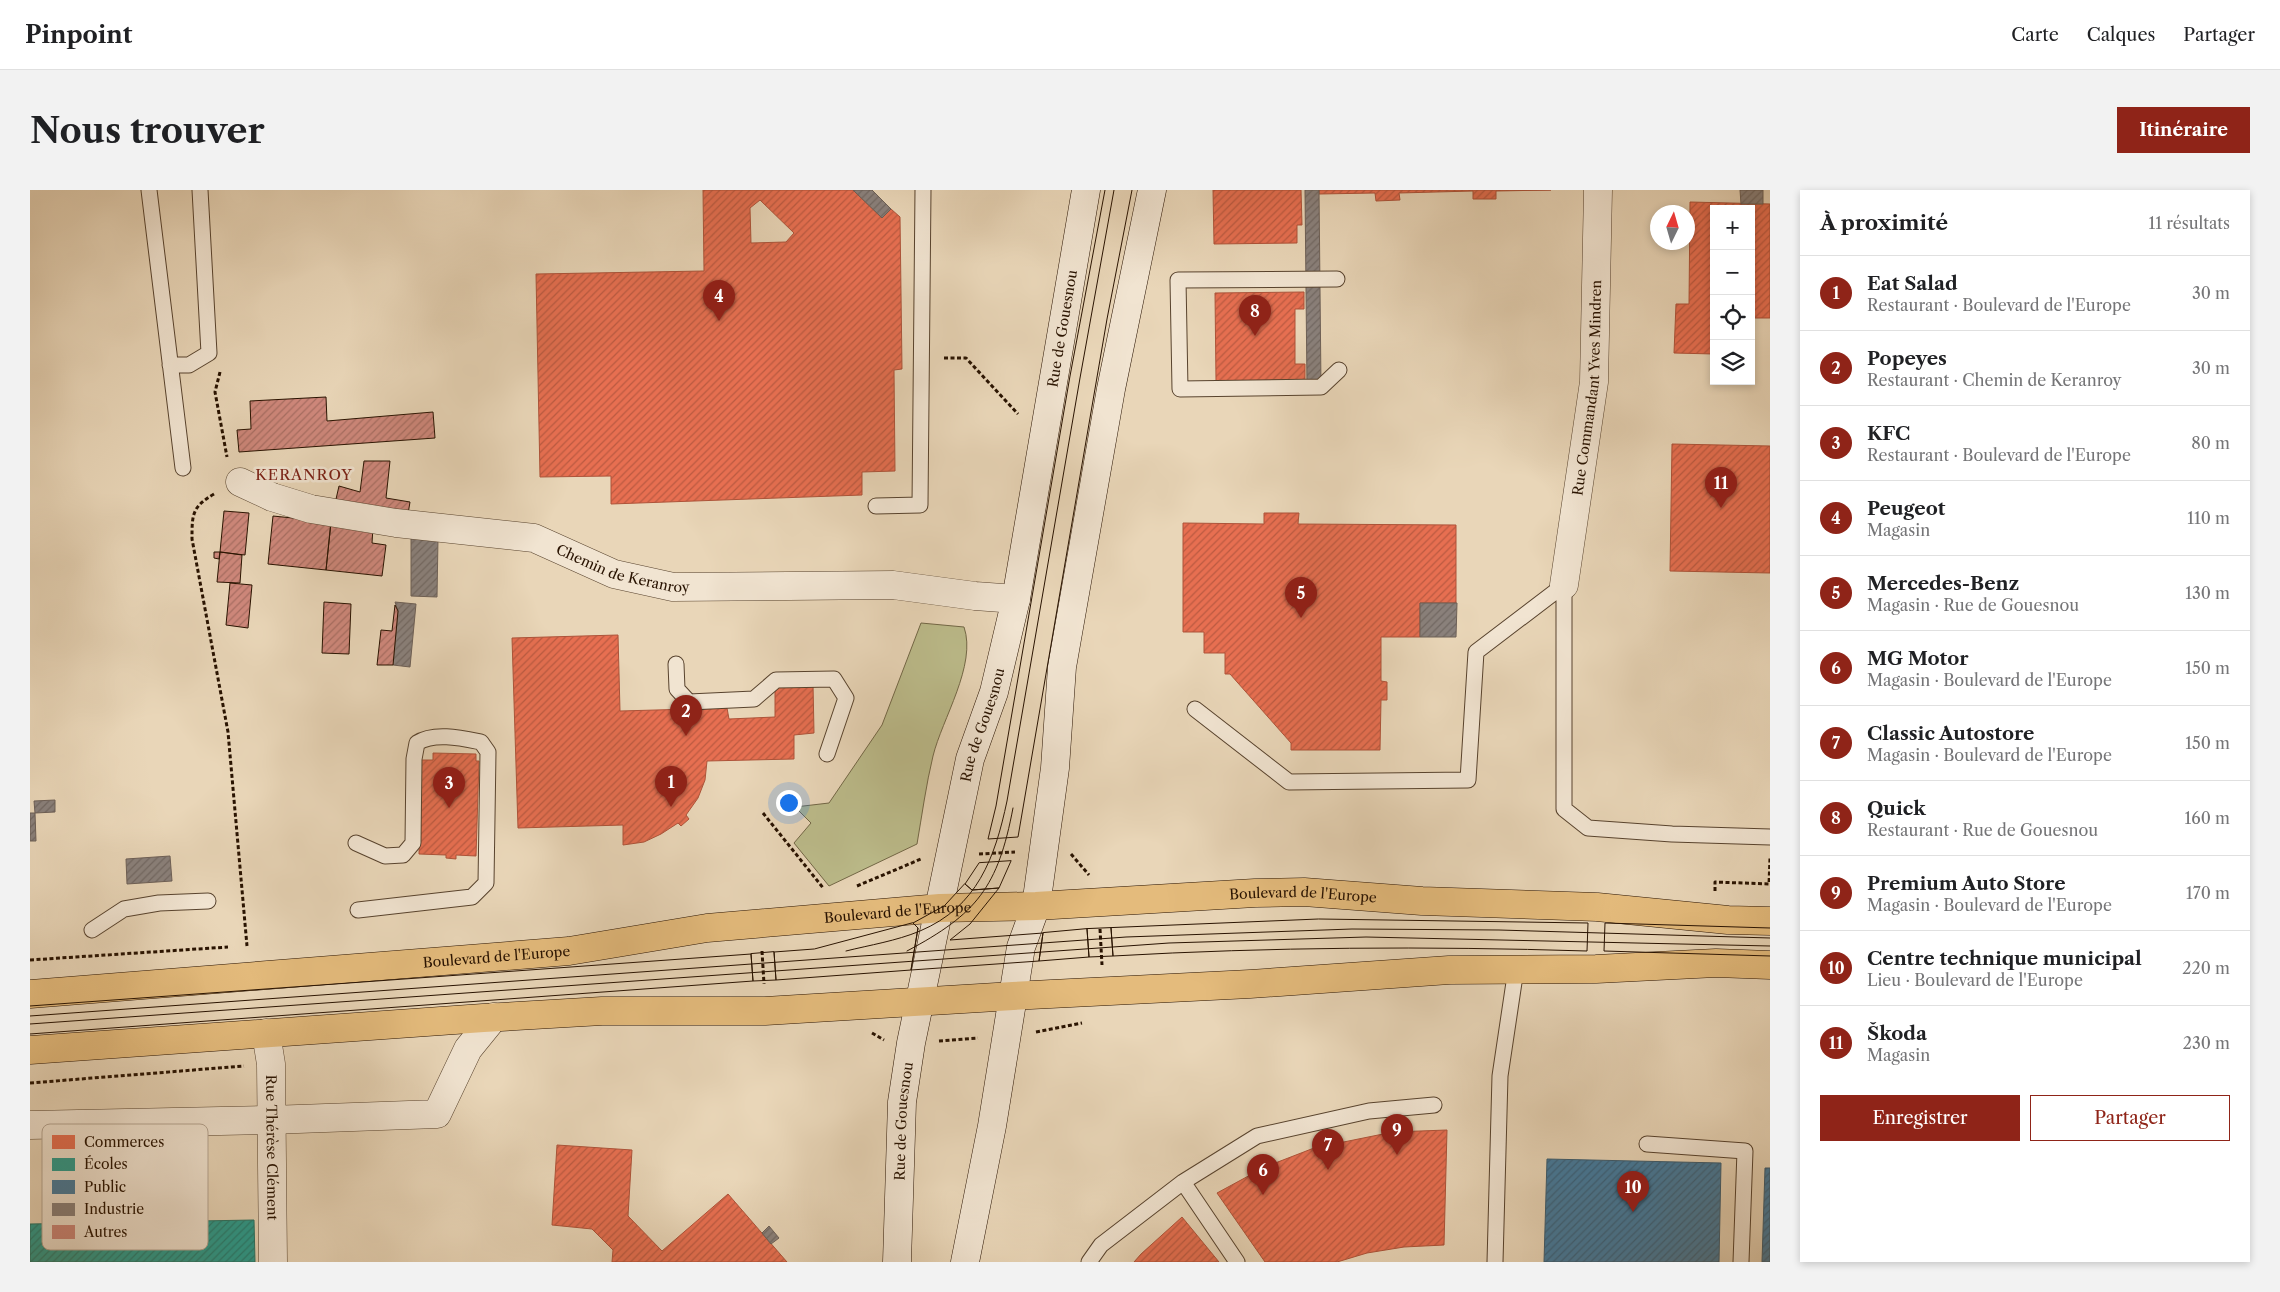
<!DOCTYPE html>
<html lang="fr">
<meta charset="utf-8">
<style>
body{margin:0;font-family:"Libre Caslon Text",serif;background:#f2f2f2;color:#202124}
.controls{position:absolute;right:15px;top:15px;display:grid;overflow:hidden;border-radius:0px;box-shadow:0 2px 8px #0003}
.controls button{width:45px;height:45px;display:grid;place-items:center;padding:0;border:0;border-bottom:1px solid #e0e0e0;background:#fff;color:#202124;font:25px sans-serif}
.compass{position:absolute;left:1620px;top:15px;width:45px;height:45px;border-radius:50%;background:#fff;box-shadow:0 2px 8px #0003;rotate:5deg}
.you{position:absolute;left:758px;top:612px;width:18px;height:18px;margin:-12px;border:4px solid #fff;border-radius:50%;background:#1a73e8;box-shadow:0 0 0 8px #1a73e833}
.badge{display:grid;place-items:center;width:32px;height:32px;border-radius:50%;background:#8f2418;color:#fff;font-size:16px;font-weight:700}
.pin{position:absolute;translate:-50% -41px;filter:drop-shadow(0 1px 2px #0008)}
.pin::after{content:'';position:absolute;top:26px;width:18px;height:15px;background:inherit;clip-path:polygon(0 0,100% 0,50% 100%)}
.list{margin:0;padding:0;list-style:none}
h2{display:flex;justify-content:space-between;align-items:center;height:65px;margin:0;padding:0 20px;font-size:21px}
h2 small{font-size:16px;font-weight:400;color:#757577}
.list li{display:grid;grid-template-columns:32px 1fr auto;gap:15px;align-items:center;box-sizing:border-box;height:75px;padding:0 20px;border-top:1px solid #e0e0e0}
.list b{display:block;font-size:19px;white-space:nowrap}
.list p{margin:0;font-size:16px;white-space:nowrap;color:#757577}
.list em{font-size:16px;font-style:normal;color:#757577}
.actions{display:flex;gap:10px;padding:15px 20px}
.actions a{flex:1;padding:11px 0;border:1px solid #8f2418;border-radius:0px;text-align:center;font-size:18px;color:#8f2418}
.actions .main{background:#8f2418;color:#fff}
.icon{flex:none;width:28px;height:28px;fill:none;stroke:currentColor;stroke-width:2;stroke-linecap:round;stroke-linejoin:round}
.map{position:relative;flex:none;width:1740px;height:1072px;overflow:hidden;border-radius:0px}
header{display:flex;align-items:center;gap:30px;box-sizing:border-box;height:70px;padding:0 25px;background:#fff;border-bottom:1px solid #e0e0e0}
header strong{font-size:24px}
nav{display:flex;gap:28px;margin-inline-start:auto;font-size:18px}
.intro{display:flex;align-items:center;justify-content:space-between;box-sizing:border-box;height:120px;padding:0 30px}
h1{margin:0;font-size:35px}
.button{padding:12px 22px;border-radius:0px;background:#8f2418;color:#fff;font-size:18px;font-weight:700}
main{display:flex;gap:30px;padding:0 30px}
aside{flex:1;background:#fff;border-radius:0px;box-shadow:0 2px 8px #0003}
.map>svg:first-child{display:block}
.grass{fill:#bcbc8b;stroke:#726746}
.shops{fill:url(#shops-hatch);stroke:#ae5339;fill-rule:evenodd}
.schools{fill:url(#schools-hatch);stroke:#297364}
.public{fill:url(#public-hatch);stroke:#3c5c6e}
.industry{fill:url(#industry-hatch);stroke:#6d6057}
.building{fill:url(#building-hatch);stroke:#281200}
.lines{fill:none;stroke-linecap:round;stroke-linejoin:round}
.lane-casing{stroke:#58432e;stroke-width:17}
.street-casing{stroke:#58432e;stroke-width:29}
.secondary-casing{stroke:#281200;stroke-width:29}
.primary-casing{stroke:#281200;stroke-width:29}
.path{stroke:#281200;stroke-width:3;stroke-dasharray:4 2.5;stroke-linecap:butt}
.lane{stroke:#f1e4d1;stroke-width:15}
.street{stroke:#f1e4d1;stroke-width:28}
.secondary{stroke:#f1e4d1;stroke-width:28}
.primary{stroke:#e4bb7c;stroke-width:28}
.tram{stroke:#281200;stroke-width:1}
.labels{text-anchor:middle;stroke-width:5;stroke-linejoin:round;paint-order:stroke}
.street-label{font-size:14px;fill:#281200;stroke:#f1e4d1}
.neighbourhood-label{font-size:15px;letter-spacing:1px;fill:#7a1f14;stroke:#f1e4d1}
.key{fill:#f1e4d1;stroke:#b5a592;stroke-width:1}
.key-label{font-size:14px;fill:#281200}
</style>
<header>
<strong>Pinpoint</strong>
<nav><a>Carte</a><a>Calques</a><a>Partager</a></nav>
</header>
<div class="intro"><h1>Nous trouver</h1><a class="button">Itinéraire</a></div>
<main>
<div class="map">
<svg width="1740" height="1072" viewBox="0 0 1740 1072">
<defs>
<pattern id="shops-hatch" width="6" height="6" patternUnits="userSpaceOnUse" patternTransform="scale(1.25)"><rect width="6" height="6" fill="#e76f51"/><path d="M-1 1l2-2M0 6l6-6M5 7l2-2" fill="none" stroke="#bb5a41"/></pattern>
<pattern id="schools-hatch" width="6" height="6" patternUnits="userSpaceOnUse" patternTransform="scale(1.25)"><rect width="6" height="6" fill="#2a9d8f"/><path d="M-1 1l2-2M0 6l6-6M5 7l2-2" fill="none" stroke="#247f72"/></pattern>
<pattern id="public-hatch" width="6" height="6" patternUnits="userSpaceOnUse" patternTransform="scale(1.25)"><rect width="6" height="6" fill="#457b9d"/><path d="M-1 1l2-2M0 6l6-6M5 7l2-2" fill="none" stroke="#3a637e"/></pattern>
<pattern id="industry-hatch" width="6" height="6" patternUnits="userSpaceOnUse" patternTransform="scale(1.25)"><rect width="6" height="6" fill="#8a817c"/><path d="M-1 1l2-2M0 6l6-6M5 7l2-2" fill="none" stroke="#716863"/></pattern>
<pattern id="building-hatch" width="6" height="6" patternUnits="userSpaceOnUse" patternTransform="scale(1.25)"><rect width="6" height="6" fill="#cf887c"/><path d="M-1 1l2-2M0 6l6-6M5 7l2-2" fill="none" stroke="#a86e63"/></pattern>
</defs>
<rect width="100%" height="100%" fill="#e9d6b8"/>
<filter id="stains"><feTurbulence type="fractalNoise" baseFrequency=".004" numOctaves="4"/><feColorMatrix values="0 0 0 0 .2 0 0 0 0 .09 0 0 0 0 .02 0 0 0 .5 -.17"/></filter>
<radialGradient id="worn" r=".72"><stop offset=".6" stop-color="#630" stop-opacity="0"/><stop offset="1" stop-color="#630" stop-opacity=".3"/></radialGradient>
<path class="grass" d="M891,433L934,437C947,475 912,529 903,566C896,595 892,625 887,654L799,696L764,653L781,633L765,617L799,613L852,535Z"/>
<path class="shops" d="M673,0H823L852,28L861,19L870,27L872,179L864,180L865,281L832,282V305L581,314V286L510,287L506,84L674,81ZM730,10L764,43L756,52L721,53L720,18Z
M1183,0H1271L1272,35H1267V53L1184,54Z
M1289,0H1521L1466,1V9H1443V1L1369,3L1370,10L1346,11L1345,3L1289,4Z
M1660,12L1740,14V128H1721V19H1684V164L1644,163L1646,114H1659Z
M1274,102V119H1265V174H1275V190L1186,191L1185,103Z
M1642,254L1740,256V383L1640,381Z
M1234,323H1269L1268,334L1426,335V413H1390V447H1351V491L1357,492V510H1351L1350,560H1261V553L1200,484H1195V463H1174V442H1153V333L1234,334Z
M588,445L590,521L697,518L699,529L745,527V494H783L784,543L764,545V569L677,571L675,590L668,608L656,625L659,629L651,636L648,633L631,644L614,652L593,655V635L488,638L482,448Z
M403,563L446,564V571H449L446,666L426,665V669L416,668V665L389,664L391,570H403Z
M1417,940L1414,1055L1374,1057L1337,1063L1307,1072H1235L1187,1003L1235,977L1284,958L1363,942Z
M527,955L602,960L598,1026L632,1061L698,1004L757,1072H582L583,1060L562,1039L522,1035Z
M1152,1027L1189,1072H1104L1111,1064Z"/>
<path class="schools" d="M224,1030L225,1072H0V1034Z"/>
<path class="public" d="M1517,969L1691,973L1689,1072H1514Z
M1735,978H1740V1072H1732Z"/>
<path class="industry" d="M823,0H842L861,19L852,28Z
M1275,0H1289L1291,197H1277Z
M1710,0H1733V14H1711Z
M381,348H408L407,407L381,406Z
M365,412L386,414L380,477L363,475L368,421Z
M1390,413H1427L1426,447H1390Z
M25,610V622L5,623L4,611Z
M0,623H5L6,651H0Z
M140,666L142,691L97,694L96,669Z
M739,1036L749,1048L741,1054L732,1043Z"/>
<path class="building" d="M296,207L297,231L403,222L405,248L209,262L207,240L221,239L220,211Z
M334,271H360L356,308L380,312L377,330L304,318L309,296L330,302Z
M194,321L219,323L215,365L190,362Z
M243,326L301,332L296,380L238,374Z
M301,332L343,337L342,353L356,355L352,386L296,380Z
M184,362H190L189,369L184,368Z
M190,362L212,365L210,393L187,392Z
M200,393L222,395L218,438L196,435Z
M294,412L321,414L319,464L292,463Z
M365,415L368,421L363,475H347L351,440L362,441Z"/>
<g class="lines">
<defs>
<path id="lane" d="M119,0L153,278
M1307,89L1148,90L1150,199L1291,197L1309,180
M140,175H159L179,163L170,0
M846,316L890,315L893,0
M1534,395V619L1558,638L1642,644L1740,647
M646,474L647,499L659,512L724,509L746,490L804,489L816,508L797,564
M1165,519L1259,592L1438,590L1446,462L1534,395
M326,653L355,666L373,665L383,653L384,569L387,553C404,542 431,548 451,552L458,562L456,693L442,707L328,720
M62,740L94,719L129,713L178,711
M1617,954L1715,961L1711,1072
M1153,992L1227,946L1339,921L1404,915
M1059,1072L1071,1055L1153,992L1207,1072
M1465,1072L1470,886L1486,779"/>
<g id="street">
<path id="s1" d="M210,292L242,307L281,319L366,333L504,348L584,384L643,397L863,395L945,406L986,409"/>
<path id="s2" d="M1534,395L1564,192L1568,0"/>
<path id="s3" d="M236,843L241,874L243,1072"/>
<path d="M0,935L240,930L407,924L438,859L464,827"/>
</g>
<g id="secondary">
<path id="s4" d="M867,1072L872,912L881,853L940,569L964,502L986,409L1056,0"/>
<path d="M935,1072L962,936L991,757L1006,716L1025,578L1032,477L1081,199L1122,0"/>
</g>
<g id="primary">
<path id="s5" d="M0,804L539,761L677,738L910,718L1006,716L1225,703L1274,702L1392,711L1567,717L1698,730L1740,731"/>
<path d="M0,860L453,828L572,821H735L983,806L1220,794L1419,780L1566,779L1686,773L1740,775"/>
</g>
</defs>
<use href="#lane" class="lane-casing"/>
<use href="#street" class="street-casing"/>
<use href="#secondary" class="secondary-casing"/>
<use href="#primary" class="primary-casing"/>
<path class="path" d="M914,168H936L988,224
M190,182L185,202L197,267
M184,304C162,317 162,324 162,349L198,542L217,756
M733,623L794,699
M949,664L985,662
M1041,664L1059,685
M827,696L891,669
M1685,701V692L1739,694L1740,668
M1070,739L1072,775
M732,761L734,794
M0,770L198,757
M1006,842L1052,833
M842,843L854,850
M909,851L948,848
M0,893L214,876"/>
<use href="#lane" class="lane"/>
<use href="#street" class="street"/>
<use href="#secondary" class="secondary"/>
<use href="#primary" class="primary"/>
<path class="tram" d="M1075,0L1040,186L966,616L958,649L988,647L1077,129L1102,0
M981,671L969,698L942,700L935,694L949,673Z
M935,694L942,700L969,698L940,734L920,750L1013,743L1009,771L881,780L888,738L883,733L914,716Z
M1289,729L1558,733L1557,761C1398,756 1241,757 1083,766L1081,738Z
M883,733L888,738L881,780L746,790L744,762L784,759Z
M1081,738L1083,766L1059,767L1057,739Z
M1740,738L1575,733L1574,761L1740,766
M1057,739L1059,767L1009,771L1013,743Z
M816,761C840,755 866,751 890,741C947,717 965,668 977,611L1050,188L1084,0
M877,761C947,724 968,697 983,618
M744,762L746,790L723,791L721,764Z
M0,816L721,764L723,791L0,844
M0,826L1096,747L1322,739L1469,740L1740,748
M0,834L1139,753L1336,747L1740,756"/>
</g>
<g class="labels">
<g class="street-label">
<text dy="5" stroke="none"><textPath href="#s4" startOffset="951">Rue de Gouesnou</textPath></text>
<text dy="5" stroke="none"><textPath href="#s2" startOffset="199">Rue Commandant Yves Mindren</textPath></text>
<text dy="5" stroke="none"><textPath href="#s1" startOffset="396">Chemin de Keranroy</textPath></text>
<text dy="5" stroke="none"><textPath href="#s4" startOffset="546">Rue de Gouesnou</textPath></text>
<text dy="5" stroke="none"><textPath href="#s5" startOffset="1278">Boulevard de l'Europe</textPath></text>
<text dy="5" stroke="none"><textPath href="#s5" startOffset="872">Boulevard de l'Europe</textPath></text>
<text dy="5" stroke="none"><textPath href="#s5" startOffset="468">Boulevard de l'Europe</textPath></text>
<text dy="5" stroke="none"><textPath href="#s4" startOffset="141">Rue de Gouesnou</textPath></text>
<text dy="5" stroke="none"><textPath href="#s3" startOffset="115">Rue Thérèse Clément</textPath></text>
</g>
<g class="neighbourhood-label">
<text x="274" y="290">KERANROY</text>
</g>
</g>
<rect x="12" y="934" width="166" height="126" rx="8" class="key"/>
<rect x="22" y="945" width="23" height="14" fill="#e76f51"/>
<rect x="22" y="968" width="23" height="13" fill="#2a9d8f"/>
<rect x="22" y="990" width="23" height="14" fill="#457b9d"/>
<rect x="22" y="1013" width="23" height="13" fill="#8a817c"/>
<rect x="22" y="1035" width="23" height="14" fill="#cf887c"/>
<g class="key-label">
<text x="54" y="957">Commerces</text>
<text x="54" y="979">Écoles</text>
<text x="54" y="1002">Public</text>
<text x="54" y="1024">Industrie</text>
<text x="54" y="1047">Autres</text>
</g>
<rect width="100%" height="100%" filter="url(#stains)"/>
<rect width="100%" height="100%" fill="url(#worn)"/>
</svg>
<div class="controls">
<button>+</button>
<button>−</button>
<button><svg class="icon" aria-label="locate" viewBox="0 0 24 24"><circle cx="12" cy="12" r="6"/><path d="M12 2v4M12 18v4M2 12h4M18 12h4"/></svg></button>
<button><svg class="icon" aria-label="layers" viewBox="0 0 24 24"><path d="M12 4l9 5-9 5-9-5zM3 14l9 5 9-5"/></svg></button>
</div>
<svg class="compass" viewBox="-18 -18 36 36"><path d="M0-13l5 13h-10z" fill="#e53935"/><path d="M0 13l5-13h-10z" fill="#757577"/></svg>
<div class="you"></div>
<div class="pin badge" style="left:641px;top:617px">1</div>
<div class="pin badge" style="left:656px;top:546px">2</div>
<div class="pin badge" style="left:419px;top:618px">3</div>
<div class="pin badge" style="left:689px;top:131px">4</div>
<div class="pin badge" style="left:1271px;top:428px">5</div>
<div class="pin badge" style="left:1233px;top:1005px">6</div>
<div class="pin badge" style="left:1298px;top:980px">7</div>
<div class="pin badge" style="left:1225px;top:146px">8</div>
<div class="pin badge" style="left:1367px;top:965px">9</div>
<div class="pin badge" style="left:1603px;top:1022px">10</div>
<div class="pin badge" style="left:1691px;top:318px">11</div>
</div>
<aside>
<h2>À proximité<small>11 résultats</small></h2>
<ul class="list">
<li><span class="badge">1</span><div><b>Eat Salad</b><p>Restaurant · Boulevard de l'Europe</p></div><em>30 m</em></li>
<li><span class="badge">2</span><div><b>Popeyes</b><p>Restaurant · Chemin de Keranroy</p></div><em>30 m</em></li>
<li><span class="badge">3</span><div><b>KFC</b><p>Restaurant · Boulevard de l'Europe</p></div><em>80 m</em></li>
<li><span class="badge">4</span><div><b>Peugeot</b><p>Magasin</p></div><em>110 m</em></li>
<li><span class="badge">5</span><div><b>Mercedes-Benz</b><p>Magasin · Rue de Gouesnou</p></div><em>130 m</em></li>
<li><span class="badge">6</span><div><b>MG Motor</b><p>Magasin · Boulevard de l'Europe</p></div><em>150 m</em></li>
<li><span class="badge">7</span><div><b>Classic Autostore</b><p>Magasin · Boulevard de l'Europe</p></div><em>150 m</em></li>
<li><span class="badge">8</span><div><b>Quick</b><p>Restaurant · Rue de Gouesnou</p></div><em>160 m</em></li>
<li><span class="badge">9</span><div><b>Premium Auto Store</b><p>Magasin · Boulevard de l'Europe</p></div><em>170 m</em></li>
<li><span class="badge">10</span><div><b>Centre technique municipal</b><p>Lieu · Boulevard de l'Europe</p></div><em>220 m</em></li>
<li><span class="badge">11</span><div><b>Škoda</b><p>Magasin</p></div><em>230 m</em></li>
</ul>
<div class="actions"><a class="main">Enregistrer</a><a>Partager</a></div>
</aside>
</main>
